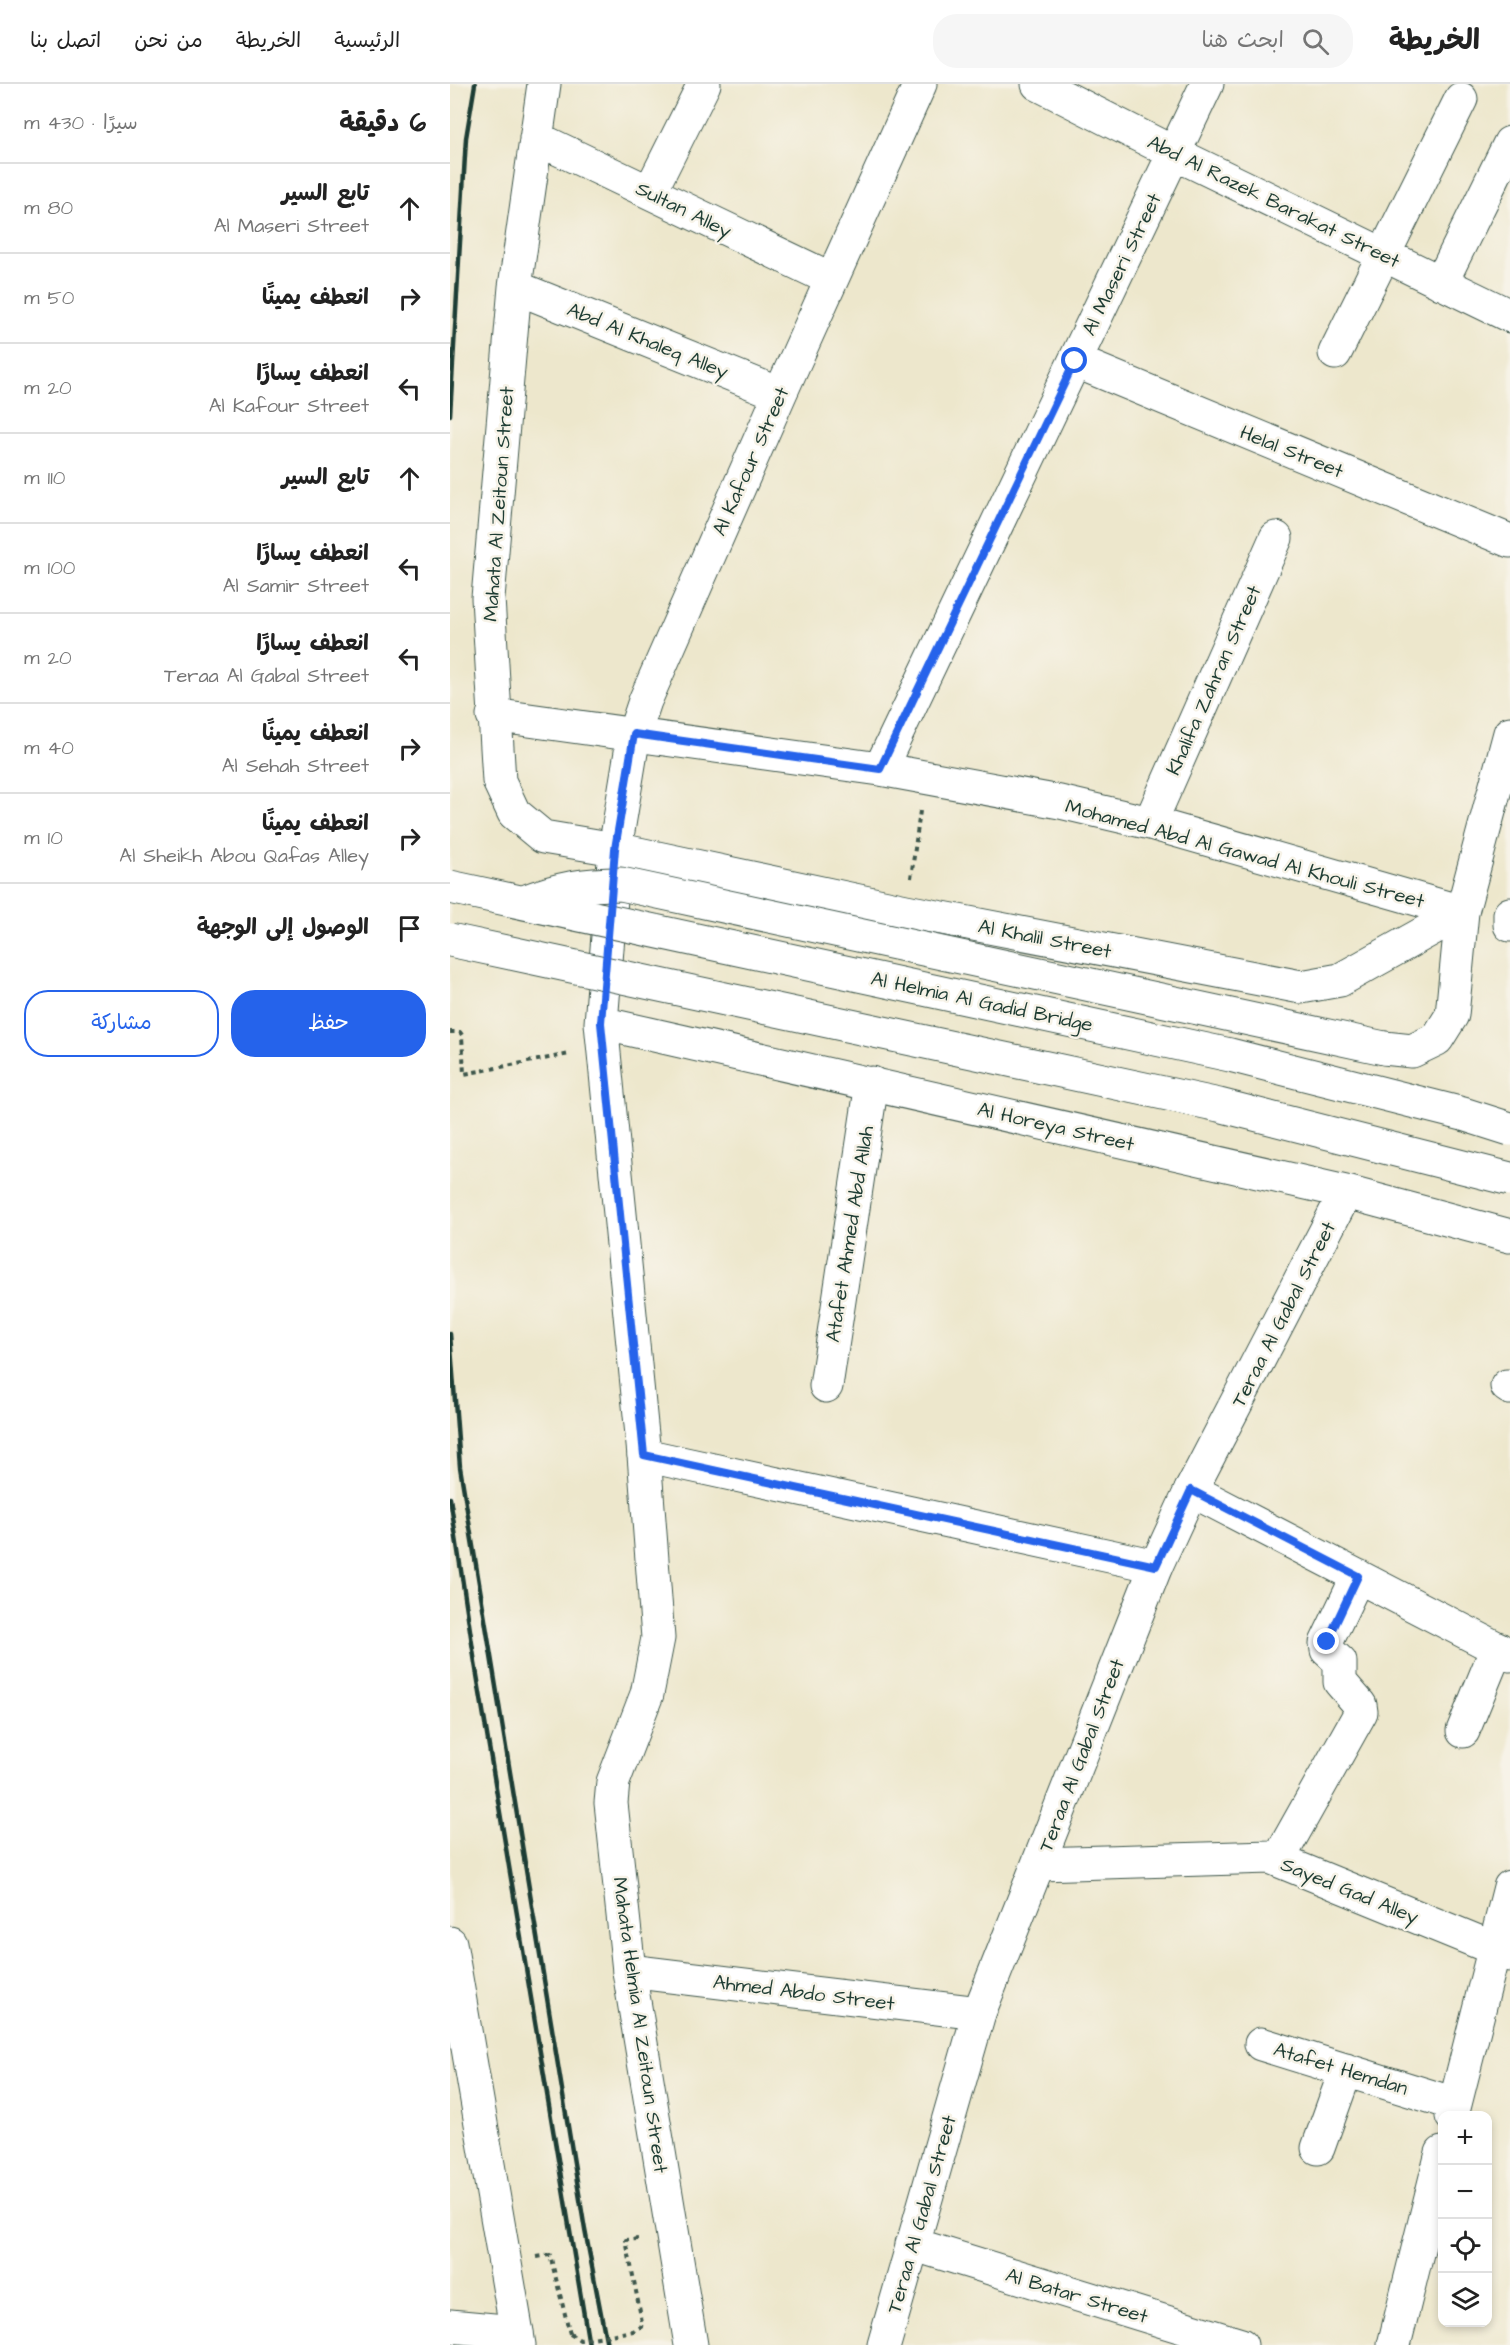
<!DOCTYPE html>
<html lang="ar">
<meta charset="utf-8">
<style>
body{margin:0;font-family:"Architects Daughter","Playpen Sans Arabic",sans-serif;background:#f6f6f6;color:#222;direction:rtl}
.controls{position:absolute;right:18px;bottom:18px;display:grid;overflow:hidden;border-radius:12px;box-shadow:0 3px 9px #0003}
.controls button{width:54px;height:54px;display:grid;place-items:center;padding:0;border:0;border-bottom:2px solid #e0e0e0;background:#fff;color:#222;font:30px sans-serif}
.stop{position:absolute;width:18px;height:18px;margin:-14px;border:4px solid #2563eb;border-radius:50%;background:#fff}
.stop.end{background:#2563eb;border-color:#fff;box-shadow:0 2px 6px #0008}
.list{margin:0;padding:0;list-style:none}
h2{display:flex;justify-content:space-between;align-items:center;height:78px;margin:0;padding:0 24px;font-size:26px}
h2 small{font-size:20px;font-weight:400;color:#767676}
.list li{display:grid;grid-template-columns:39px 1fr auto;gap:18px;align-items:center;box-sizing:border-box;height:90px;padding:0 24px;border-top:2px solid #e0e0e0}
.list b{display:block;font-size:22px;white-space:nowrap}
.list p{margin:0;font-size:20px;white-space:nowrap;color:#767676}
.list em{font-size:20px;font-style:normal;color:#767676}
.actions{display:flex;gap:12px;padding:18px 24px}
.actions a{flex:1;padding:14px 0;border:2px solid #2563eb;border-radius:24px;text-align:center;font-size:21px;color:#2563eb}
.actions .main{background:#2563eb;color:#fff}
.icon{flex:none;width:33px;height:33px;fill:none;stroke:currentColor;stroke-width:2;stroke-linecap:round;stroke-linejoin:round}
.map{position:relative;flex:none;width:1060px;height:2261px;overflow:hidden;direction:ltr}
header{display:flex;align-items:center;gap:36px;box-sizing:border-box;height:84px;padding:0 30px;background:#fff;border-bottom:2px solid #e0e0e0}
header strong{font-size:28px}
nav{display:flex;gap:33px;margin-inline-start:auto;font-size:21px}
.search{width:420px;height:54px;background:#f6f6f6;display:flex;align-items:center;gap:15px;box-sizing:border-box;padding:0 21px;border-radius:24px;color:#767676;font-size:22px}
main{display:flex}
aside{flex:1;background:#fff}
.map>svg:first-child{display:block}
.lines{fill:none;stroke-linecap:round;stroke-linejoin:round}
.street-casing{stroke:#3e564b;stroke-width:35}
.secondary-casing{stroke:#3e564b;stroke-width:35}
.path{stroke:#3e564b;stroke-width:4;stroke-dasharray:4.5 4.5;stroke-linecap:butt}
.street{stroke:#fff;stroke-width:33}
.secondary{stroke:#fff;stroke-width:33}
.rail{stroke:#1f3d34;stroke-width:4.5}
.secondary-bridge-casing{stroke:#3e564b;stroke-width:35;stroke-linecap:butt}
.path-bridge{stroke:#3e564b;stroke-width:4;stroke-dasharray:4.5 4.5;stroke-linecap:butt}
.secondary-bridge{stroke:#fff;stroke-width:33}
.route{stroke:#2563eb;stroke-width:8}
.labels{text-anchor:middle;stroke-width:5;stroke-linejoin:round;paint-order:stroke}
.street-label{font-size:20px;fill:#1f3d34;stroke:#f7f3e8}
</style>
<header>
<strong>الخريطة</strong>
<div class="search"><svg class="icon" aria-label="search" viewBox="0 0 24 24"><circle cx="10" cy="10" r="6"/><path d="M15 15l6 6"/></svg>ابحث هنا</div>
<nav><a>الرئيسية</a><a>الخريطة</a><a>من نحن</a><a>اتصل بنا</a></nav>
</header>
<main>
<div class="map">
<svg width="1060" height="2261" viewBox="0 0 1060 2261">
<rect width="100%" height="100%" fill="#f7f3e8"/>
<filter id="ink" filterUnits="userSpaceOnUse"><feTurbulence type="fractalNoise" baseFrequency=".0167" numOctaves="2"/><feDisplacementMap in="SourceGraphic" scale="12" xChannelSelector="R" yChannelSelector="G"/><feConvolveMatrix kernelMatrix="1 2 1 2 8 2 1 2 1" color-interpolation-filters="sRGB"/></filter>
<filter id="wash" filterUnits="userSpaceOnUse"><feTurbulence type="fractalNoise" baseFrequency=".008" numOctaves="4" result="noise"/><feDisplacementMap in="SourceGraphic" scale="24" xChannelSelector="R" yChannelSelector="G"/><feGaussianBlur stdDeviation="1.35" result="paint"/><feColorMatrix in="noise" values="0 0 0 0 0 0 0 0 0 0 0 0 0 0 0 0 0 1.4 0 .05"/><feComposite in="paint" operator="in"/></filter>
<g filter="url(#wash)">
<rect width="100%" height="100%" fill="#ede7cc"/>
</g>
<g filter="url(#ink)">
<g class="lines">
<defs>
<path id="street" d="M94,0L65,203L38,514L49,697L64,729L93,753L165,765L184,650L195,617L330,310L470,0
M588,0L724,69L1060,232
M86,54L381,195
M200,108L254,0
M991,199L1060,59
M65,203L330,310
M885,269L1011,15
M625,277L1060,457
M43,631L430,685L610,718L700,739L1012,828
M430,685L757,0
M700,739L826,454
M376,1302L422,999
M1057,1302L1060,1304
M194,1371L706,1482
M741,1406L1060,1571
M1013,1647L1047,1564
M828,1776L911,1628L910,1621L890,1598V1578L877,1566L876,1559L908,1492
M589,1780L820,1773L1060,1871
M179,1887L529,1929
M811,1960L1005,2020
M1002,2032L1060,1803
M868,2064L896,1986
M462,2160L791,2261
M0,2242L67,2248
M944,2261L992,2069"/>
<path id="secondary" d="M1060,830V841
M151,939L896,1108L1060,1152
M934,964L962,967L987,955L1002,931L1012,828L1060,649
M0,1859L69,2261
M241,2261L179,1887L161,1719L163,1698L197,1610L208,1554L194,1371L151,939L165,765L456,827L851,903L890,896L1012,828
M434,2261L529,1929L706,1482L741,1406L896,1108"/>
</defs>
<use href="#street" class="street-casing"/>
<use href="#secondary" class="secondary-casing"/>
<path class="path" d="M461,794L470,727
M0,948H10L12,951L14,990L120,970
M188,2155L176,2156L192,2238
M87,2173L100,2171L120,2250"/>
<use href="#street" class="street"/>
<use href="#secondary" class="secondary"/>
<path class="rail" d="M0,331L16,54L25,0
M0,1250L10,1383L135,2146L157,2261
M0,1414L25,1579L139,2261"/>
<defs>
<path id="secondary-bridge" d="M0,803L780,971L1013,1030L1060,1045
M74,818C110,804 133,800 171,800L934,964
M0,856L769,1021L1060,1095"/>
</defs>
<use href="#secondary-bridge" class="secondary-bridge-casing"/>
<path class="path-bridge" d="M120,2250L130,2256L183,2247L191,2243L192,2238"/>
<use href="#secondary-bridge" class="secondary-bridge"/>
</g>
</g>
<g class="lines" filter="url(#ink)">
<path class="route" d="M625,277L430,685L184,650L165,765L151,939L194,1371L706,1482L741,1406L908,1492L877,1558"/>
</g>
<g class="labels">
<g class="street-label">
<text transform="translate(824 117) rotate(26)" y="7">Abd Al Razek Barakat Street</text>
<text transform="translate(234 125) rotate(26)" y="7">Sultan Alley</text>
<text transform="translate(671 180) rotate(-64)" y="7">Al Maseri Street</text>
<text transform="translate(198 256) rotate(22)" y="7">Abd Al Khaleq Alley</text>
<text transform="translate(842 367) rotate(22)" y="7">Helal Street</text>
<text transform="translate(300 377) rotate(-66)" y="7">Al Kafour Street</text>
<text transform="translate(48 420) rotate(-86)" y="7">Mahata Al Zeitoun Street</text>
<text transform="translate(763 596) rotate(-66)" y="7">Khalifa Zahran Street</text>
<text transform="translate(795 769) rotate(15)" y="7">Mohamed Abd Al Gawad Al Khouli Street</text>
<text transform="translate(595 854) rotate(11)" y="7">Al Khalil Street</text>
<text transform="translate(532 917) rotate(12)" y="7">Al Helmia Al Gadid Bridge</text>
<text transform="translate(606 1042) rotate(13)" y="7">Al Horeya Street</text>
<text transform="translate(399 1150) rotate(-81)" y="7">Atafet Ahmed Abd Allah</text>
<text transform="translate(833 1230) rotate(-63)" y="7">Teraa Al Gabal Street</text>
<text transform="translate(631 1671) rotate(-69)" y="7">Teraa Al Gabal Street</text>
<text transform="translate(900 1806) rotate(22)" y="7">Sayed Gad Alley</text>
<text transform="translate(354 1908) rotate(7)" y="7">Ahmed Abdo Street</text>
<text transform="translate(191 1941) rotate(82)" y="7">Mahata Helmia Al Zeitoun Street</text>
<text transform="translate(891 1984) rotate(17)" y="7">Atafet Hemdan</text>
<text transform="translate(471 2130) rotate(-74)" y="7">Teraa Al Gabal Street</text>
<text transform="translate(627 2211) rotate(17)" y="7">Al Batar Street</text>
</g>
</g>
</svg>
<div class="controls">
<button>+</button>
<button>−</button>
<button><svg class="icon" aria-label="locate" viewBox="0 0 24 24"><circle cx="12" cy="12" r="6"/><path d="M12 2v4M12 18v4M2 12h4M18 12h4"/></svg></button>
<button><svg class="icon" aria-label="layers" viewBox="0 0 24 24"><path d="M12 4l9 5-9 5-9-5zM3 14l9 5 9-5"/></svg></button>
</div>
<div class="stop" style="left:625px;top:277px"></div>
<div class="stop end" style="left:877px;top:1558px"></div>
</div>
<aside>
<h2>6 دقيقة<small>سيرًا · 430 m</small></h2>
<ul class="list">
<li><svg class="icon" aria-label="ahead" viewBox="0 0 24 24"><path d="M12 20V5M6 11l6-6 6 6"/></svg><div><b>تابع السير</b><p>Al Maseri Street</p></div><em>80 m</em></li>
<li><svg class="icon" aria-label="right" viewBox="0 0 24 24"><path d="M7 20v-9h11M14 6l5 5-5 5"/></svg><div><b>انعطف يمينًا</b></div><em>50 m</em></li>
<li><svg class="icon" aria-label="left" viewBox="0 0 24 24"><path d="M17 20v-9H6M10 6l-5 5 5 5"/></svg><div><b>انعطف يسارًا</b><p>Al Kafour Street</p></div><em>20 m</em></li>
<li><svg class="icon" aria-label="ahead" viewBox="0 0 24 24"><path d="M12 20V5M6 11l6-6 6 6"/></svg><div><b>تابع السير</b></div><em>110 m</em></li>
<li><svg class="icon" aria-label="left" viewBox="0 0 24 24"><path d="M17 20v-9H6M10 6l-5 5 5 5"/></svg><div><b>انعطف يسارًا</b><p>Al Samir Street</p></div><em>100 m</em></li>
<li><svg class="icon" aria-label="left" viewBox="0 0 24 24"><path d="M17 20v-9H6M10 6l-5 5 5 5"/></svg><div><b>انعطف يسارًا</b><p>Teraa Al Gabal Street</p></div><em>20 m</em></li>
<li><svg class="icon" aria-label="right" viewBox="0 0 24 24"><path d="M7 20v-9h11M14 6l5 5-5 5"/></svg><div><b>انعطف يمينًا</b><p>Al Sehah Street</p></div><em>40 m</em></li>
<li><svg class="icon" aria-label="right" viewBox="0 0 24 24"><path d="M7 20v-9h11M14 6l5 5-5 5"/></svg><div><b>انعطف يمينًا</b><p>Al Sheikh Abou Qafas Alley</p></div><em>10 m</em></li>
<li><svg class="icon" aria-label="arrive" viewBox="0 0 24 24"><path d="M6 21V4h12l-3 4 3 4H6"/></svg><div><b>الوصول إلى الوجهة</b></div></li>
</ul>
<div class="actions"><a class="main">حفظ</a><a>مشاركة</a></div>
</aside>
</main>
